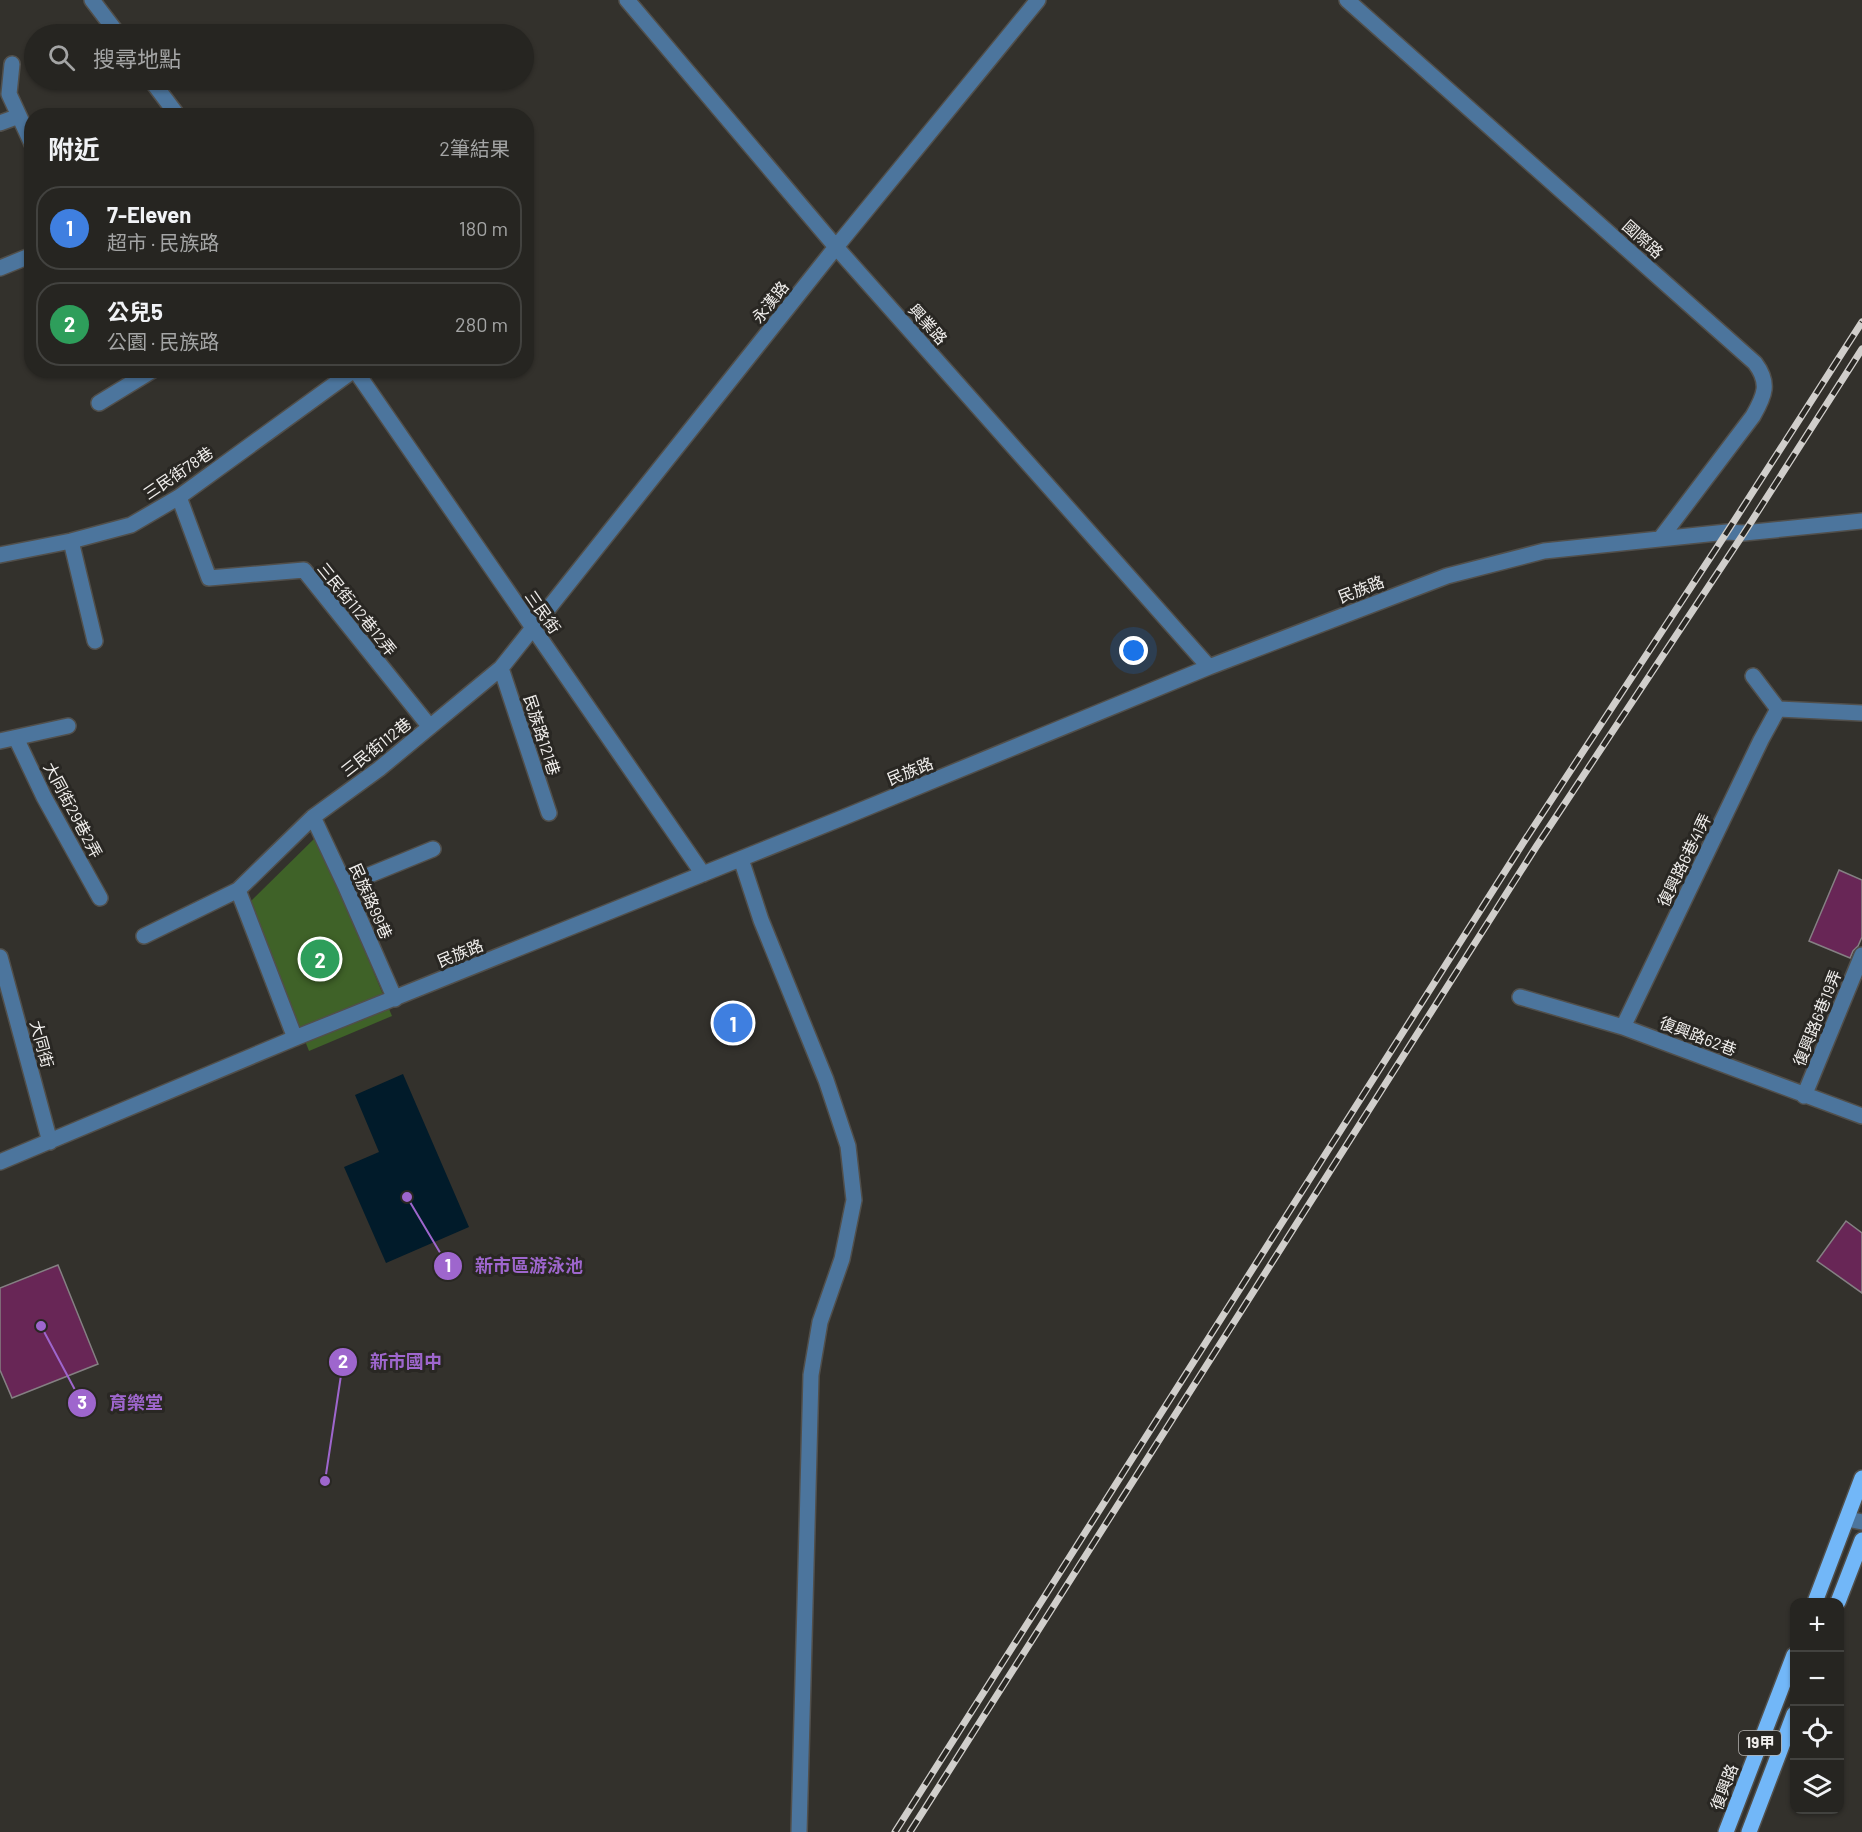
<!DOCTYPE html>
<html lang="zh-TW">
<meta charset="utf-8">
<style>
body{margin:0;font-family:Barlow,"Noto Sans TC",sans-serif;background:#32312e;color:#f1f3f6}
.controls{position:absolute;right:18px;bottom:18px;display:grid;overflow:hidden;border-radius:12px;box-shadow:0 2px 4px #0004}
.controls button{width:54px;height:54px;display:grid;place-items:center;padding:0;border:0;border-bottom:2px solid #42423f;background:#262521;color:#f1f3f6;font:30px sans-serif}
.you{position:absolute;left:1134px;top:651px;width:21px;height:21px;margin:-15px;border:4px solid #fff;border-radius:50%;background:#1a73e8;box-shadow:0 0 0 9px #1a73e833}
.badge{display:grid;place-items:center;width:39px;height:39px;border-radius:50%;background:#d93025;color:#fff;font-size:20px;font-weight:700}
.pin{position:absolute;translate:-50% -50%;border:3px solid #fff;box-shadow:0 2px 6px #0006}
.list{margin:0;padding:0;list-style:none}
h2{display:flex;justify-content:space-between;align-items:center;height:78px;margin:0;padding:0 24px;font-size:26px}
h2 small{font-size:20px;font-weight:400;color:#a4a5a5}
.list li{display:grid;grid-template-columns:39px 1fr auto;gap:18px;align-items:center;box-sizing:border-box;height:84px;margin:0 12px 12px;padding:0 12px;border:2px solid #42423f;border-radius:24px}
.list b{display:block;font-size:22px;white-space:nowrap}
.list p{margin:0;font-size:20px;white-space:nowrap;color:#a4a5a5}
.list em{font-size:20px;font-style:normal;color:#a4a5a5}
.icon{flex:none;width:33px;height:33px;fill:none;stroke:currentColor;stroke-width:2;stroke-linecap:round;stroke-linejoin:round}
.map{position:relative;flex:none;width:1862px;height:1832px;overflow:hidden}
.search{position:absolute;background:#262521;box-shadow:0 2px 4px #0004;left:24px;top:24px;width:510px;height:66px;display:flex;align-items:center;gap:15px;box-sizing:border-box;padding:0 21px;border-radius:33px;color:#a4a5a5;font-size:22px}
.panel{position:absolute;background:#262521;box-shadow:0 2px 4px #0004;left:24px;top:108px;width:510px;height:270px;border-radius:24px}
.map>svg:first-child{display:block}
.green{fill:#3f6228}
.water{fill:#011b2a}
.building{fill:#682656;stroke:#858083;stroke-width:1.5}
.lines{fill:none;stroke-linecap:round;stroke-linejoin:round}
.minor-casing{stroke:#514f4b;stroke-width:18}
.major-casing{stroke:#514f4b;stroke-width:18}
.minor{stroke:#4c759d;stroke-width:15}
.major{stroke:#72b7f8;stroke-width:15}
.rail-casing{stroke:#d0cecb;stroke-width:7}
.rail{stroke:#292723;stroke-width:4.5;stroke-dasharray:14;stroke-linecap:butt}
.labels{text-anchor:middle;stroke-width:6;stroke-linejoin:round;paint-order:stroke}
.shield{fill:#292723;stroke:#b5b3b0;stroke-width:1.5}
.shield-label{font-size:15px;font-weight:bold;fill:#f1efed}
.street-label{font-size:16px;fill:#f1efed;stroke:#292723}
.leader{fill:none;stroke:#9e66cd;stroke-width:2}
.callout-dot{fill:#9e66cd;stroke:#292723;stroke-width:2}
.mark-label{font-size:18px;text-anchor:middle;font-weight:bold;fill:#fff}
.callout-label{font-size:18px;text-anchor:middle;font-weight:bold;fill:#9e66cd;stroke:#292723;stroke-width:6;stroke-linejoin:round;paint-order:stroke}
</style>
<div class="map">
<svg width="1862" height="1832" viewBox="0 0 1862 1832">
<rect width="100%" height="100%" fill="#33312c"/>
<path class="green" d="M317,836L392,1016L309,1051L250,902Z"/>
<path class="water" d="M403,1074L469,1227L386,1263L344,1167L379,1152L355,1095Z"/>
<path class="building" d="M1839,870L1862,880V937L1858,946L1853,951L1850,958L1809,941Z
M1846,1221L1862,1233V1293L1817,1261Z
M58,1265L98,1364L12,1398L0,1370V1288Z"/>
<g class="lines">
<defs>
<path id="minor" d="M92,0L118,34
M627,0L836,247L1209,667
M1347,0L1755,363C1770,383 1765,395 1753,416L1660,539
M12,64L9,94L32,144
M151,80L178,116
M0,123L19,116
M0,268L32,255
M355,370L703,874
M99,403L153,370
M179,497L209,578L304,570L430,727
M71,541L95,641
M0,555L71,541L131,525L179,497L354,370
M501,668L549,813
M1753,676L1778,709
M1778,709L1862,713
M16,738L44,797L100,898
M0,741L68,726
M313,817L345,885L395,999
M741,859L761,920L826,1080L848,1146L854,1200L842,1259L820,1322L811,1375L799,1832
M345,885L433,849
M238,890L295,1038
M144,936L238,890L313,817L379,769L501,668L836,247L1038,0
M0,957L50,1142
M1520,997L1623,1027L1862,1116
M1623,1027L1761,740L1778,709
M1804,1096L1862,955
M0,1162L295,1038L842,818L1209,667L1447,576L1544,551L1727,532L1744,533L1862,521
M1847,1519L1862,1522"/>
<path id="major" d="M1815,1602L1862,1478
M1838,1602L1862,1540
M1726,1832L1794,1655
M1749,1832L1794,1714"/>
</defs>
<use href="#minor" class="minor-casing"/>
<use href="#major" class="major-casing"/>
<use href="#minor" class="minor"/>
<use href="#major" class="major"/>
<defs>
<path id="rail" d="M895,1832L1525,840L1727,532L1862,322
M910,1832L1536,847L1744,533L1862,349"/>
</defs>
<use href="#rail" class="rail-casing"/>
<use href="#rail" class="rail"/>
</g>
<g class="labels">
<rect class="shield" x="1739" y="1731" width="42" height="24" rx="4.5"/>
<g class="shield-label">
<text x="1760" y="1748">19甲</text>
</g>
<g class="street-label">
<text transform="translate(1643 239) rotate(42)" y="6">國際路</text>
<text transform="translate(770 302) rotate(-52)" y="6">永漢路</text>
<text transform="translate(928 324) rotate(48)" y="6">興業路</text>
<text transform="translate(178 473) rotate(-34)" y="6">三民街78巷</text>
<text transform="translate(1361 589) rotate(-21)" y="6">民族路</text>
<text transform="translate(357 609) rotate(51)" y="6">三民街112巷12弄</text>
<text transform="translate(543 612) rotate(55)" y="6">三民街</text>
<text transform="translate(542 735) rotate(72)" y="6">民族路121巷</text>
<text transform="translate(376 747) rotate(-38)" y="6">三民街112巷</text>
<text transform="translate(910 771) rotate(-22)" y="6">民族路</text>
<text transform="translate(73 810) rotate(62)" y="6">大同街29巷2弄</text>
<text transform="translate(1684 860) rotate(-64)" y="6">復興路6巷41弄</text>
<text transform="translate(371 901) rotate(66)" y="6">民族路99巷</text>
<text transform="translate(460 953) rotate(-22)" y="6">民族路</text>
<text transform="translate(1817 1018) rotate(-68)" y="6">復興路6巷19弄</text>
<text transform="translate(1698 1036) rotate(21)" y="6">復興路62巷</text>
<text transform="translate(42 1044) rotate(75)" y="6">大同街</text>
<text transform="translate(1724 1787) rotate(-69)" y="6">復興路</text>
</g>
</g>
<path class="leader" d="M407 1197L448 1266M325 1481L343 1362M41 1326L82 1403"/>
<g class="callout-dot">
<circle cx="407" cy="1197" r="6"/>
<circle cx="325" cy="1481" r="6"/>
<circle cx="41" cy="1326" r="6"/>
<circle cx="448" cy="1266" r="15"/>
<circle cx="343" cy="1362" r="15"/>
<circle cx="82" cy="1403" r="15"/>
</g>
<g class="mark-label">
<text x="448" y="1272">1</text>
<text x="343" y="1368">2</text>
<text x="82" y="1409">3</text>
</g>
<g class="callout-label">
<text x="529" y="1272">新市區游泳池</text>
<text x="406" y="1368">新市國中</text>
<text x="136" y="1409">育樂堂</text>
</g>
</svg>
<div class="controls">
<button>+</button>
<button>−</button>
<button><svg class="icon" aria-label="locate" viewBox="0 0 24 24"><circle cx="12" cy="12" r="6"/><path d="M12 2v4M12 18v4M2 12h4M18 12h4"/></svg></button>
<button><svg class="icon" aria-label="layers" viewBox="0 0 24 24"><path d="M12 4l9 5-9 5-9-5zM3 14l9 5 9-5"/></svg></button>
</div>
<div class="you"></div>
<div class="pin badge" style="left:733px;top:1023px;background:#3f7fe0">1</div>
<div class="pin badge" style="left:320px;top:959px;background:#2e9e5b">2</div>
<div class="search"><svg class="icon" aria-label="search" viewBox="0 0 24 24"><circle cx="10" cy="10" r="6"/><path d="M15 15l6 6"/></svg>搜尋地點</div>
<section class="panel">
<h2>附近<small>2筆結果</small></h2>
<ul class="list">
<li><span class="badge" style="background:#3f7fe0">1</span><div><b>7-Eleven</b><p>超市 · 民族路</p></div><em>180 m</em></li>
<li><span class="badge" style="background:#2e9e5b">2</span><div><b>公兒5</b><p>公園 · 民族路</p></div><em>280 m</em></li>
</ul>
</section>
</div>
